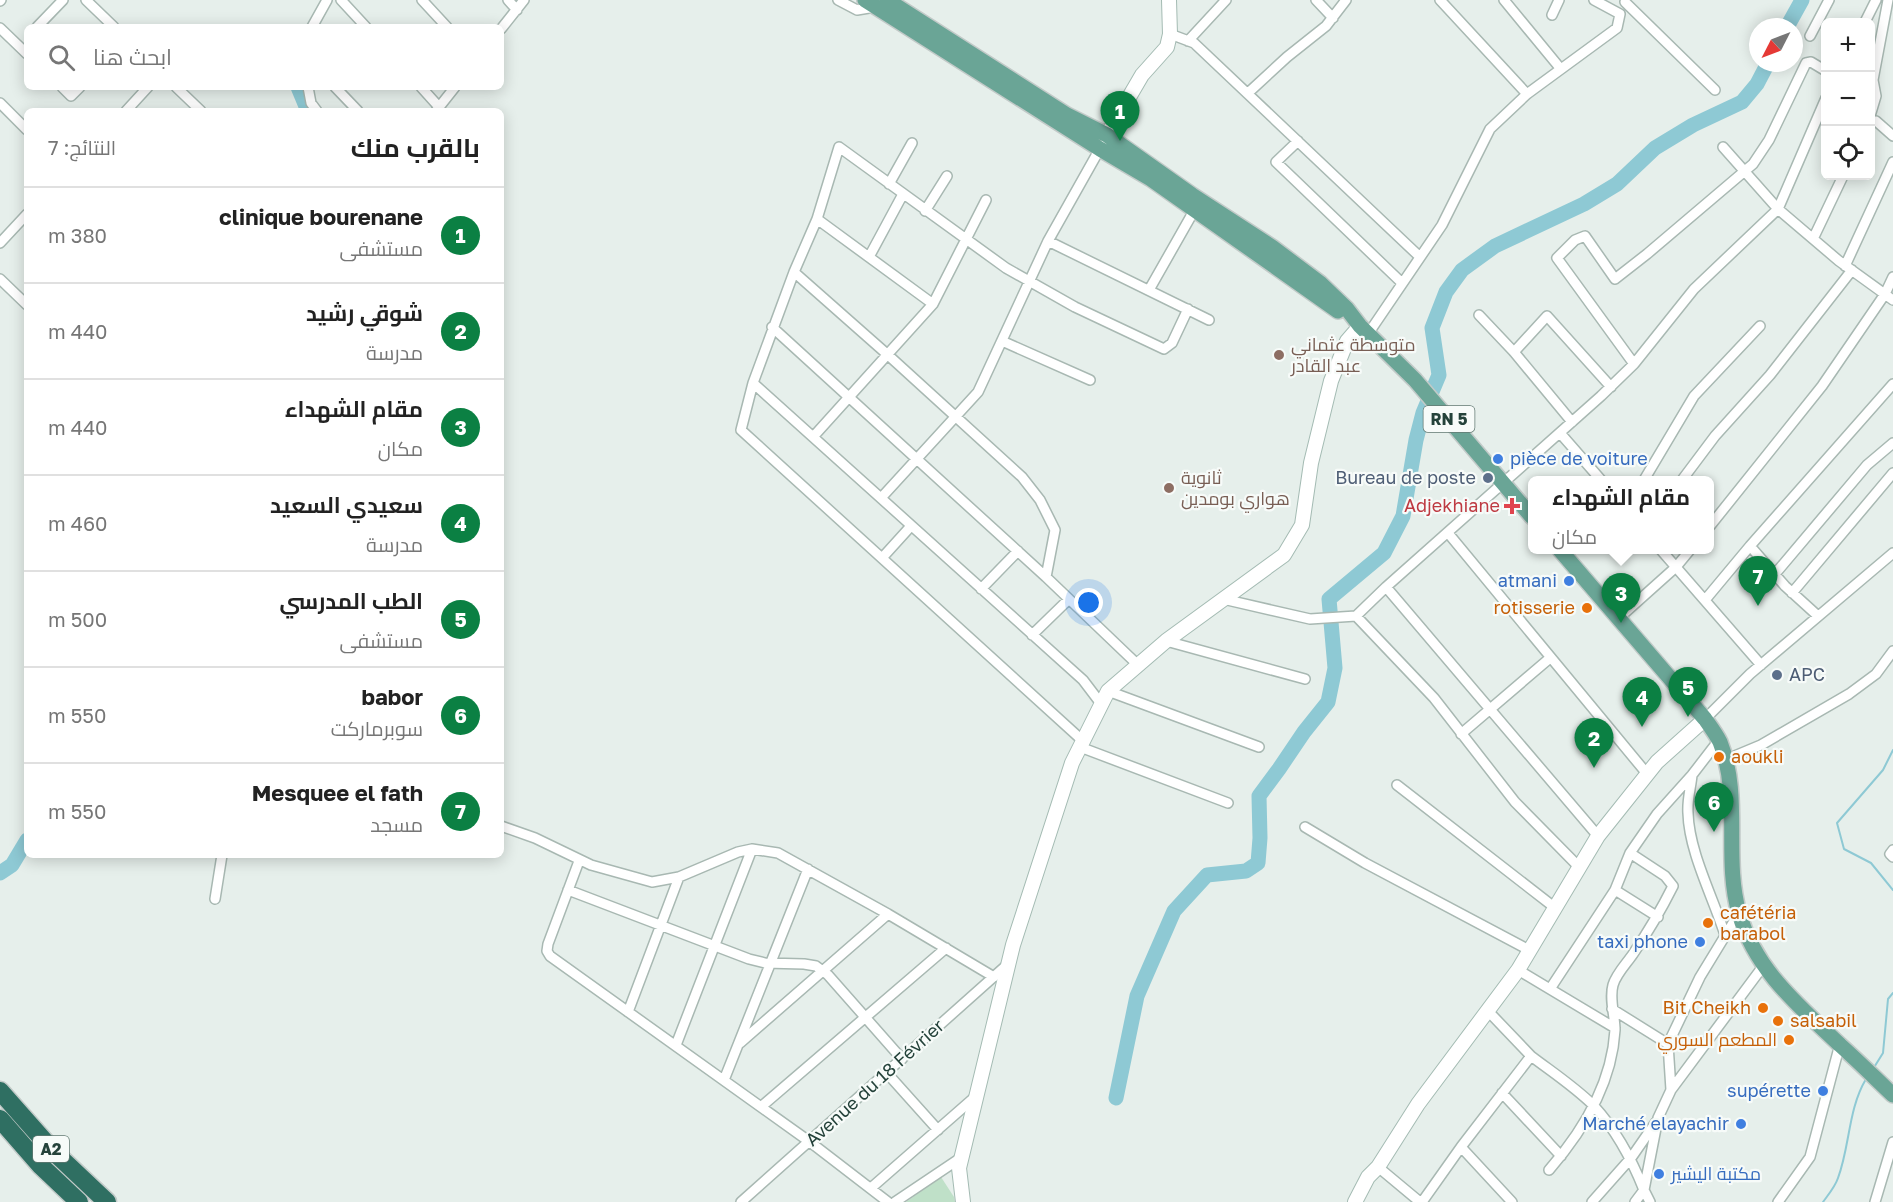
<!DOCTYPE html>
<html lang="ar">
<meta charset="utf-8">
<style>
body{margin:0;font-family:"Golos Text",Cairo,sans-serif;background:#f6f6f6;color:#222;direction:rtl}
.controls{position:absolute;right:18px;top:18px;display:grid;overflow:hidden;border-radius:9px;box-shadow:0 3px 15px #0003}
.controls button{width:54px;height:54px;display:grid;place-items:center;padding:0;border:0;border-bottom:2px solid #e0e0e0;background:#fff;color:#222;font:30px sans-serif}
.compass{position:absolute;left:1749px;top:18px;width:54px;height:54px;border-radius:50%;background:#fff;box-shadow:0 3px 15px #0003;rotate:228deg}
.you{position:absolute;left:1089px;top:603px;width:21px;height:21px;margin:-15px;border:4px solid #fff;border-radius:50%;background:#1a73e8;box-shadow:0 0 0 9px #1a73e833}
.badge{display:grid;place-items:center;width:39px;height:39px;border-radius:50%;background:#0b8043;color:#fff;font-size:20px;font-weight:700}
.pin{position:absolute;translate:-50% -50px;filter:drop-shadow(0 2px 3px #0008)}
.pin::after{content:'';position:absolute;top:32px;width:21px;height:18px;background:inherit;clip-path:polygon(0 0,100% 0,50% 100%)}
.popup{position:absolute;left:1528px;top:476px;width:186px;height:78px;box-sizing:border-box;display:grid;place-content:center;border-radius:9px;background:#fff;filter:drop-shadow(0 2px 4px #0005);font-size:20px;white-space:nowrap;color:#767676}
.popup b{font-size:22px;color:#222}
.popup::after{content:'';position:absolute;left:50%;top:100%;margin-left:-12px;border:12px solid transparent;border-top-color:#fff}
.list{margin:0;padding:0;list-style:none}
h2{display:flex;justify-content:space-between;align-items:center;height:78px;margin:0;padding:0 24px;font-size:26px}
h2 small{font-size:20px;font-weight:400;color:#767676}
.list li{display:grid;grid-template-columns:39px 1fr auto;gap:18px;align-items:center;box-sizing:border-box;height:96px;padding:0 24px;border-top:2px solid #e0e0e0}
.list b{display:block;font-size:22px;white-space:nowrap}
.list p{margin:0;font-size:20px;white-space:nowrap;color:#767676}
.list em{font-size:20px;font-style:normal;color:#767676}
.icon{flex:none;width:33px;height:33px;fill:none;stroke:currentColor;stroke-width:2;stroke-linecap:round;stroke-linejoin:round}
.map{position:relative;flex:none;width:1893px;height:1202px;overflow:hidden;direction:ltr}
.search{position:absolute;background:#fff;box-shadow:0 3px 15px #0003;left:24px;top:24px;width:480px;height:66px;display:flex;align-items:center;gap:15px;box-sizing:border-box;padding:0 21px;border-radius:9px;color:#767676;font-size:22px}
.panel{position:absolute;background:#fff;box-shadow:0 3px 15px #0003;left:24px;top:108px;width:480px;height:750px;border-radius:9px;direction:rtl}
.map>svg:first-child{display:block}
.green{fill:#bfe0c8}
.lines{fill:none;stroke-linecap:round;stroke-linejoin:round}
.stream{stroke:#8ec9d4;stroke-width:2}
.river{stroke:#8ec9d4;stroke-width:15}
.street-casing{stroke:#a8b8b2;stroke-width:12}
.secondary-casing{stroke:#a4bbb3;stroke-width:16}
.primary-casing{stroke:#c2cac8;stroke-width:18}
.highway-casing{stroke:#c2cac8;stroke-width:21}
.street{stroke:#fff;stroke-width:9}
.secondary{stroke:#fff;stroke-width:14}
.primary{stroke:#6aa596;stroke-width:15}
.highway{stroke:#2f6f62;stroke-width:18}
.education-dot{fill:#8d6e63;stroke:#f7fbf9;stroke-width:2}
.shop-dot{fill:#3f7fe0;stroke:#f7fbf9;stroke-width:2}
.service-dot{fill:#5c6f8a;stroke:#f7fbf9;stroke-width:2}
.health-dot{fill:#e0444e;stroke:#f7fbf9;stroke-width:2}
.food-dot{fill:#e8710a;stroke:#f7fbf9;stroke-width:2}
.labels{text-anchor:middle;stroke-width:4.5;stroke-linejoin:round;paint-order:stroke}
.shield{fill:#f7fbf9;stroke:#637a73;stroke-width:1.5}
.shield-label{font-size:16px;font-weight:bold;fill:#24423a}
.education-label{font-size:18px;fill:#785e54;stroke:#f7fbf9;text-anchor:start}
.shop-label{font-size:18px;fill:#366cbe;stroke:#f7fbf9;text-anchor:end}
.service-label{font-size:18px;fill:#4e5e75;stroke:#f7fbf9;text-anchor:end}
.health-label{font-size:18px;fill:#be3a42;stroke:#f7fbf9;text-anchor:end}
.food-label{font-size:18px;fill:#c56008;stroke:#f7fbf9;text-anchor:end}
.street-label{font-size:18px;fill:#24423a;stroke:#f7fbf9}
</style>
<div class="map">
<svg width="1893" height="1202" viewBox="0 0 1893 1202">
<rect width="100%" height="100%" fill="#e6efeb"/>
<path class="green" d="M941,1177L954,1197L955,1202H906Z"/>
<g class="lines">
<path class="stream" d="M1893,750L1883,770L1837,823L1844,849L1871,863L1893,890
M1873,1069L1883,1053L1888,999L1893,993
M1823,1202C1828,1195 1835,1187 1838,1178C1850,1146 1848,1109 1866,1079"/>
<path class="river" d="M1787,27L1802,0
M298,87L308,111
M0,873L12,865L27,840
M1116,1098L1137,996L1174,911L1207,875L1246,871L1258,863L1260,838L1259,796L1279,769L1304,732L1328,702L1335,668L1329,599L1384,553L1403,516L1416,440L1423,413L1439,375L1432,328L1446,292L1462,270L1495,246L1584,204L1617,184L1655,148L1693,125L1742,102L1757,84L1768,63"/>
<defs>
<path id="street" d="M86,0L114,27
M341,0L366,27
M422,0L447,27
M508,0L517,10
M838,0L857,10L875,7
M1316,0L1333,18
M1440,0L1527,94
M1504,0L1560,68
M0,1L1,0
M1625,2L1715,90
M1552,15L1559,0
M1865,22L1876,0
M37,27L63,0
M312,27L327,0
M0,28L27,54
M501,29L524,0
M1170,34L1194,43L1420,257
M1810,36L1829,0
M1188,41L1226,0
M62,87L71,96L80,87
M176,87L201,111
M308,87L311,103L317,111
M335,87L358,111
M421,87L439,107
M1248,93L1287,57L1326,26L1346,0
M0,103L27,130
M126,111L148,87
M436,111L455,87
M1870,116L1876,96L1873,80L1888,0
M1876,121L1893,136
M1298,141L1276,162L1402,283
M1723,147L1778,209L1839,261L1893,300
M889,184L912,143
M925,211L947,176
M817,219L933,304
M1813,239L1843,176
M1048,241L1209,320
M0,243L27,214
M869,257L903,194
M1845,266L1893,162
M794,272L817,219L839,147L1006,268L1075,307L1164,349L1172,343L1188,309
M0,279L27,305
M1149,290L1195,209
M1479,315L1514,352L1572,422
M772,327L1046,577L1138,665
M1368,334L1442,225L1490,129L1527,94L1617,28L1620,14L1594,0
M1002,341L1090,380
M1514,352L1547,316L1611,387
M1634,364L1694,289L1778,209L1826,98
M753,383L741,430L1083,741
M1560,433L1601,480
M813,437L933,304L986,200
M1644,480L1694,396L1760,326
M1682,480L1715,436L1770,375L1852,270
M881,498L978,392L1048,241L1102,145
M1710,526L1822,386L1885,294L1893,277
M1448,533L1648,775
M1750,546L1785,586L1818,616
M1661,550L1761,665
M882,558L911,526
M1775,574L1867,465L1893,443
M1046,577L1055,530L1040,500L1022,477L888,355L794,272L753,383L1083,680L1102,705
M1386,587L1598,836
M981,589L1018,551
M1792,593L1893,473
M1223,599L1310,619L1356,616
M1705,600L1750,546L1893,384
M1619,618L1676,567L1690,550
M1032,635L1069,599
M1166,641L1305,679
M1108,691L1259,747
M1705,719L1750,674L1893,553
M1461,734L1550,658
M1080,747L1228,803
M1725,760L1761,745L1849,694L1876,674L1893,651
M1692,775C1691,787 1687,800 1688,813C1689,852 1713,897 1725,935
M1397,785L1554,907
M501,826L535,838L591,865L652,882L679,877L738,852L752,849L778,853L888,914L994,977
M1305,827L1365,863L1529,950
M1893,850L1890,854L1893,857
M579,861L548,944L547,951L550,956L810,1142L888,1202
M1580,868L1515,802L1434,698L1356,616L1386,587L1601,396L1634,364L1557,258L1575,240L1585,236L1615,279L1647,254L1753,164L1769,140L1806,63L1811,62L1826,71
M568,890L749,959L765,963L804,964L816,966L828,975L902,1059
M1615,890L1658,917
M215,899L222,855
M1518,970L1615,1028
M1550,989L1615,890L1630,853L1657,814L1692,775L1719,740
M1612,1009L1668,1044
M628,1012L679,877
M740,1043L888,914
M676,1045L752,849
M1531,1056C1552,1072 1575,1087 1594,1106C1616,1130 1632,1160 1644,1190L1635,1202
M886,1072L938,1130
M724,1080L808,869
M1671,1090L1668,1044L1700,977L1739,913
M1502,1093L1561,1156
M762,1106L946,948
M1461,1147L1512,1202
M1378,1167L1420,1202
M1549,1170C1583,1131 1612,1083 1615,1030C1615,1016 1609,999 1613,985C1616,974 1627,963 1633,954C1648,932 1661,910 1673,886L1665,876L1630,853
M871,1188L975,1097
M741,1202L1008,964
M895,1202L962,1157
M1422,1202L1461,1147L1531,1056L1488,1011
M1592,1202L1631,1158L1656,1122
M1650,1202L1644,1190L1658,1118L1671,1090L1764,965
M1778,1202L1810,1157L1840,1044
M1875,1202L1893,1142"/>
<path id="secondary" d="M1107,135L1142,75L1167,47L1170,34L1169,0
M963,1202L959,1168L1013,945L1072,763L1108,691L1166,641L1284,555L1302,525L1311,463L1331,381L1347,341L1360,326
M1355,1202L1368,1177L1378,1167L1418,1104L1518,970L1598,836L1657,762L1705,719"/>
<path id="primary" d="M865,0L1100,149L1151,179L1338,311
M887,0L1067,115L1107,135L1192,195L1272,247L1320,283L1347,309L1360,326L1415,380L1532,517
M1560,550L1705,719C1710,726 1716,734 1720,742C1742,797 1723,857 1739,913C1755,970 1799,1006 1840,1045C1858,1061 1875,1078 1893,1095"/>
<path id="highway" d="M0,1091L54,1152L107,1202
M0,1119L41,1166L79,1202"/>
</defs>
<use href="#street" class="street-casing"/>
<use href="#secondary" class="secondary-casing"/>
<use href="#primary" class="primary-casing"/>
<use href="#highway" class="highway-casing"/>
<use href="#street" class="street"/>
<use href="#secondary" class="secondary"/>
<use href="#primary" class="primary"/>
<use href="#highway" class="highway"/>
</g>
<g class="education-dot">
<circle cx="1279" cy="355" r="6"/>
<circle cx="1169" cy="488" r="6"/>
</g>
<g class="shop-dot">
<circle cx="1498" cy="459" r="6"/>
<circle cx="1569" cy="581" r="6"/>
<circle cx="1700" cy="942" r="6"/>
<circle cx="1823" cy="1091" r="6"/>
<circle cx="1741" cy="1124" r="6"/>
<circle cx="1659" cy="1174" r="6"/>
</g>
<g class="service-dot">
<circle cx="1488" cy="478" r="6"/>
<circle cx="1777" cy="675" r="6"/>
</g>
<path class="health-dot" d="M1509 497h6v6h6v6h-6v6h-6v-6h-6v-6h6z"/>
<g class="food-dot">
<circle cx="1587" cy="608" r="6"/>
<circle cx="1719" cy="757" r="6"/>
<circle cx="1708" cy="923" r="6"/>
<circle cx="1763" cy="1008" r="6"/>
<circle cx="1778" cy="1021" r="6"/>
<circle cx="1789" cy="1040" r="6"/>
</g>
<g class="labels">
<g class="shield">
<rect x="1423.5" y="406" width="51" height="26" rx="4.5"/>
<rect x="33" y="1136" width="36" height="26" rx="4.5"/>
</g>
<g class="shield-label">
<text x="1449" y="425">RN 5</text>
<text x="51" y="1155">A2</text>
</g>
<g class="education-label">
<text x="1291" y="351">متوسطة عثماني<tspan x="1291" dy="21">عبد القادر</tspan></text>
<text x="1181" y="484">ثانوية<tspan x="1181" dy="21">هواري بومدين</tspan></text>
</g>
<g class="shop-label">
<text x="1510" y="465" text-anchor="start">pièce de voiture</text>
<text x="1557" y="587">atmani</text>
<text x="1688" y="948">taxi phone</text>
<text x="1811" y="1097">supérette</text>
<text x="1729" y="1130">Marché elayachir</text>
<text x="1671" y="1180" text-anchor="start">مكتبة اليشير</text>
</g>
<g class="service-label">
<text x="1476" y="484">Bureau de poste</text>
<text x="1789" y="681" text-anchor="start">APC</text>
</g>
<g class="health-label">
<text x="1500" y="512">Adjekhiane</text>
</g>
<g class="food-label">
<text x="1575" y="614">rotisserie</text>
<text x="1731" y="763" text-anchor="start">aoukli</text>
<text x="1720" y="919" text-anchor="start">cafétéria<tspan x="1720" dy="21">barabol</tspan></text>
<text x="1751" y="1014">Bit Cheikh</text>
<text x="1790" y="1027" text-anchor="start">salsabil</text>
<text x="1777" y="1046">المطعم السوري</text>
</g>
<g class="street-label">
<text transform="translate(875 1083) rotate(-42)" y="6">Avenue du 18 Février</text>
</g>
</g>
</svg>
<div class="controls">
<button>+</button>
<button>−</button>
<button><svg class="icon" aria-label="locate" viewBox="0 0 24 24"><circle cx="12" cy="12" r="6"/><path d="M12 2v4M12 18v4M2 12h4M18 12h4"/></svg></button>
</div>
<svg class="compass" viewBox="-18 -18 36 36"><path d="M0-13l5 13h-10z" fill="#e53935"/><path d="M0 13l5-13h-10z" fill="#767676"/></svg>
<div class="you"></div>
<div class="pin badge" style="left:1120px;top:141px">1</div>
<div class="pin badge" style="left:1594px;top:768px">2</div>
<div class="pin badge" style="left:1621px;top:623px">3</div>
<div class="popup"><b>مقام الشهداء</b>مكان</div>
<div class="pin badge" style="left:1642px;top:727px">4</div>
<div class="pin badge" style="left:1688px;top:717px">5</div>
<div class="pin badge" style="left:1714px;top:832px">6</div>
<div class="pin badge" style="left:1758px;top:606px">7</div>
<div class="search"><svg class="icon" aria-label="search" viewBox="0 0 24 24"><circle cx="10" cy="10" r="6"/><path d="M15 15l6 6"/></svg>ابحث هنا</div>
<section class="panel">
<h2>بالقرب منك<small>النتائج: 7</small></h2>
<ul class="list">
<li><span class="badge">1</span><div><b>clinique bourenane</b><p>مستشفى</p></div><em>380 m</em></li>
<li><span class="badge">2</span><div><b>شوقي رشيد</b><p>مدرسة</p></div><em>440 m</em></li>
<li><span class="badge">3</span><div><b>مقام الشهداء</b><p>مكان</p></div><em>440 m</em></li>
<li><span class="badge">4</span><div><b>سعيدي السعيد</b><p>مدرسة</p></div><em>460 m</em></li>
<li><span class="badge">5</span><div><b>الطب المدرسي</b><p>مستشفى</p></div><em>500 m</em></li>
<li><span class="badge">6</span><div><b>babor</b><p>سوبرماركت</p></div><em>550 m</em></li>
<li><span class="badge">7</span><div><b>Mesquee el fath</b><p>مسجد</p></div><em>550 m</em></li>
</ul>
</section>
</div>
